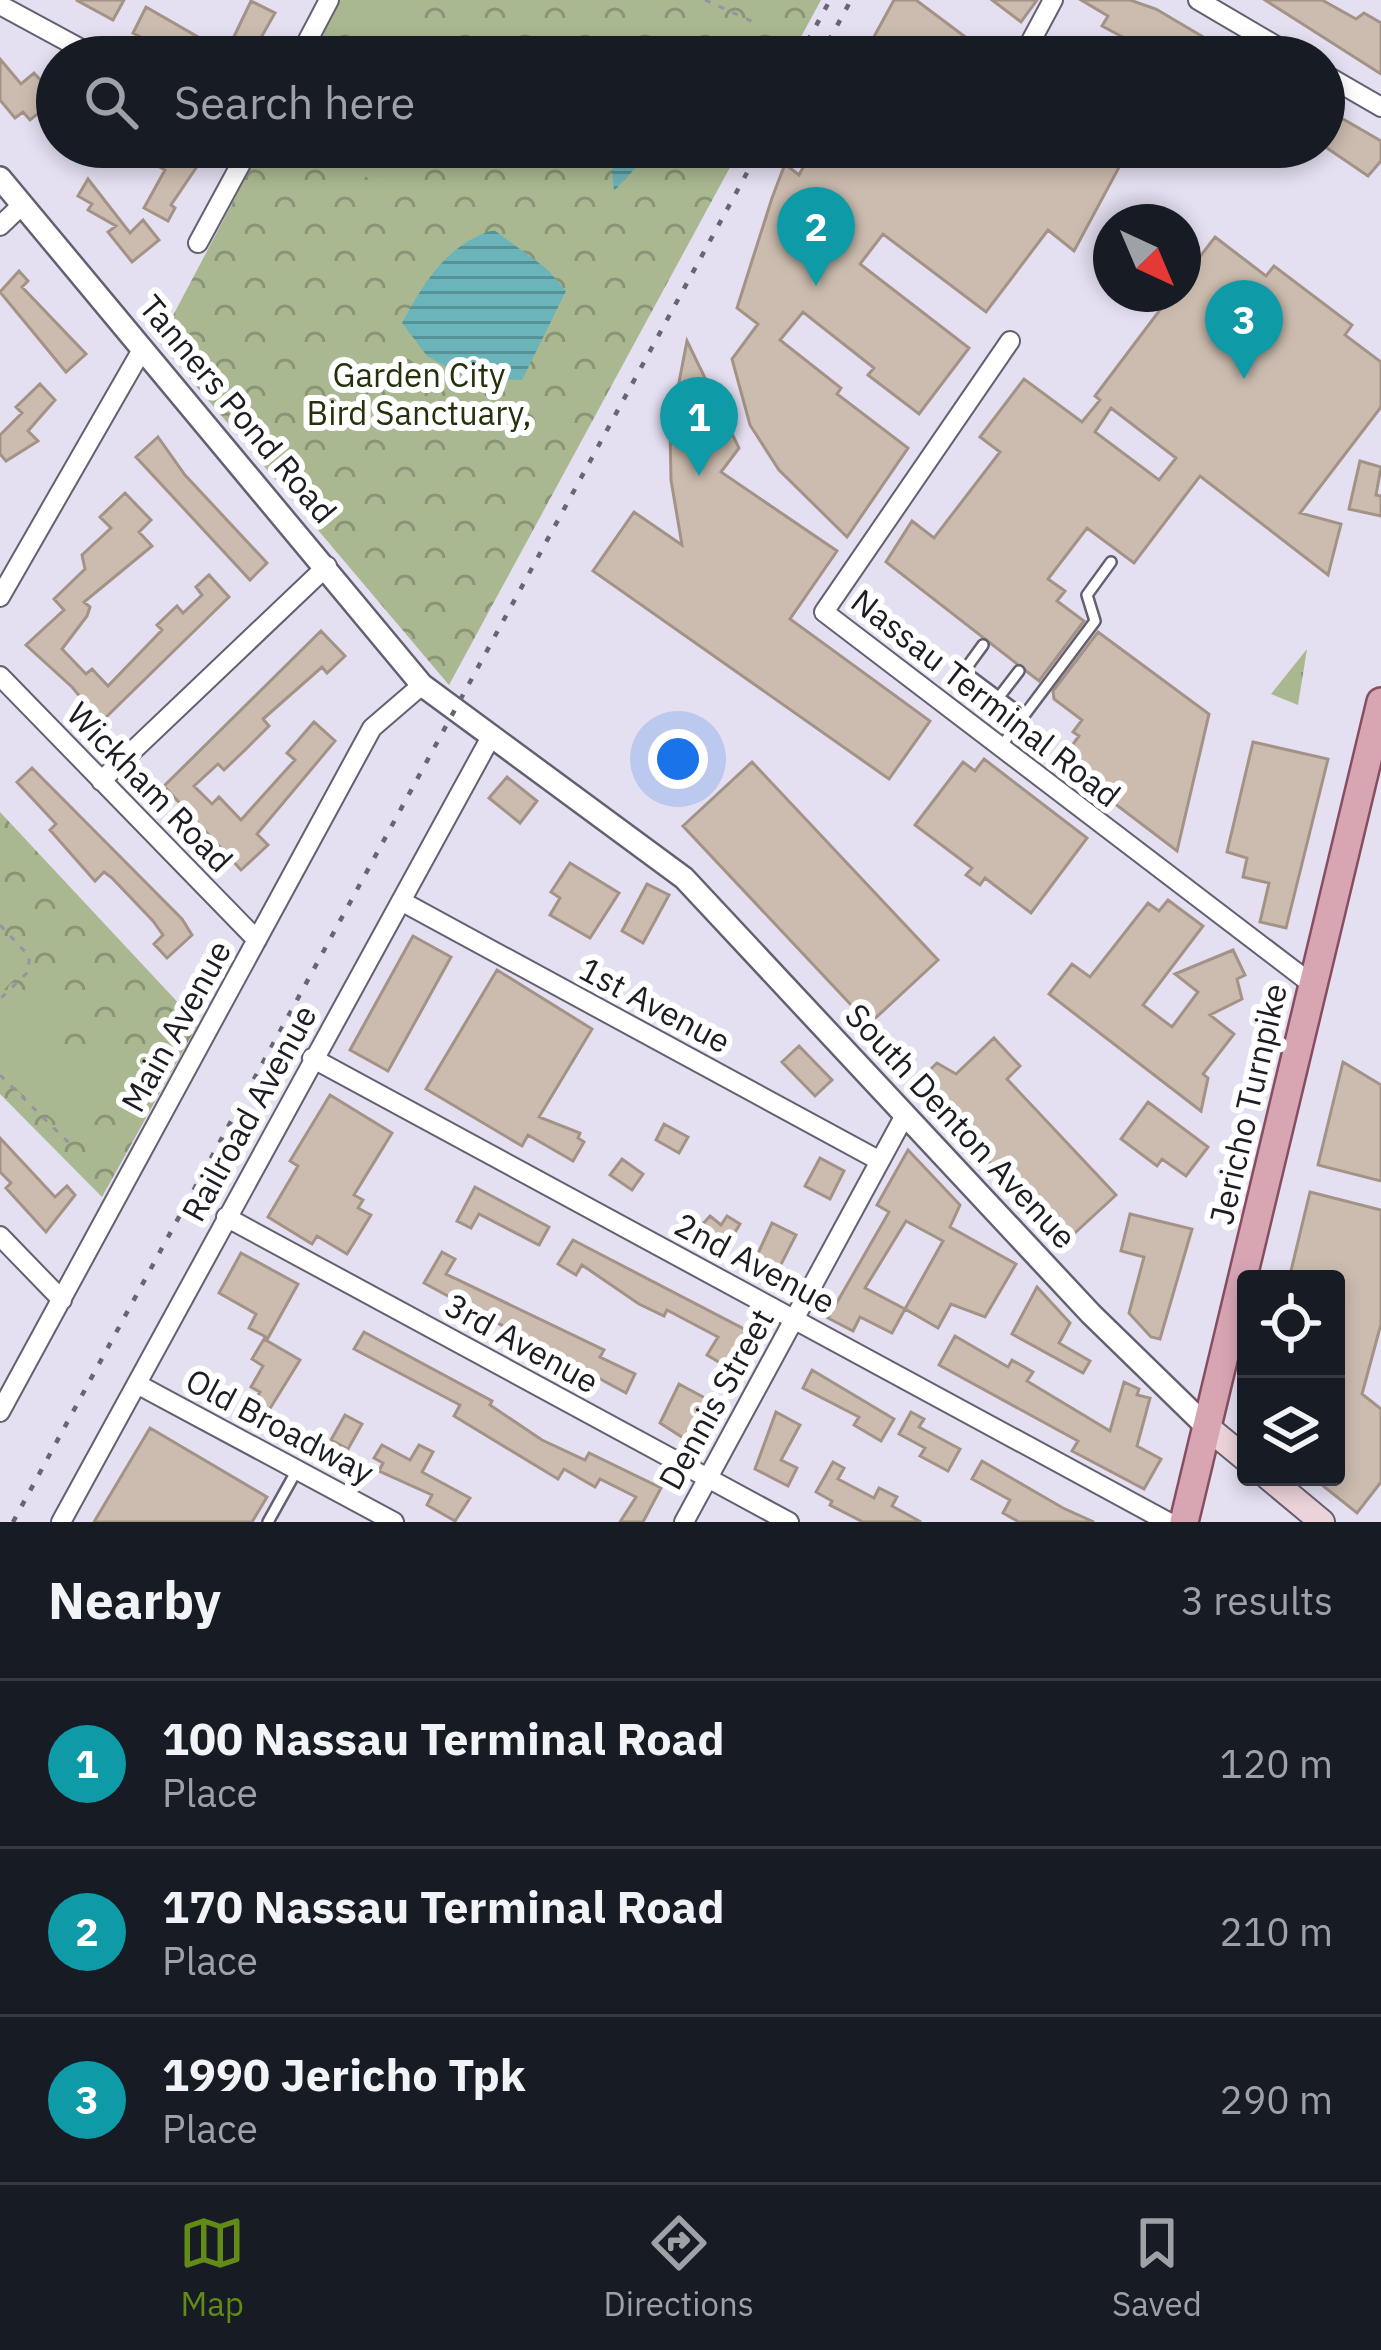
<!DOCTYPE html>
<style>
body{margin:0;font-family:"IBM Plex Sans",sans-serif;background:#20242c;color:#f1f3f6}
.controls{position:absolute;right:36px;bottom:36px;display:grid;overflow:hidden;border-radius:12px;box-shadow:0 6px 18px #0003}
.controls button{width:108px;height:108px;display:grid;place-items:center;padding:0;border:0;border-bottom:3px solid #363941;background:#171b24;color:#f1f3f6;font:60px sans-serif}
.compass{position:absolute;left:1093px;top:204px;width:108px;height:108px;border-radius:50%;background:#171b24;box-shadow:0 6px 18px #0003;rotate:136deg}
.you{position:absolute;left:678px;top:759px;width:42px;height:42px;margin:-30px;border:9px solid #fff;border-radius:50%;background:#1a73e8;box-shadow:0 0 0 18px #1a73e833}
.badge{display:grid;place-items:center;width:78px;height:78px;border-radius:50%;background:#628a16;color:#fff;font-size:39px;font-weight:700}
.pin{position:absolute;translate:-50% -99px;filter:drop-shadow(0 3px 6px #0008)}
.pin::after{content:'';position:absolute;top:63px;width:42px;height:36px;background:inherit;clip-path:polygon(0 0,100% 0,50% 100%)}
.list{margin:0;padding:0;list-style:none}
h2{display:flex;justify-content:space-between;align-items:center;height:156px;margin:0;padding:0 48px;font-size:51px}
h2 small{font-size:39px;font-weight:400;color:#9ea1a6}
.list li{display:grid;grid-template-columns:78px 1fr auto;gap:36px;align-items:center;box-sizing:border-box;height:168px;padding:0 48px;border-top:3px solid #363941}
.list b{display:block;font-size:45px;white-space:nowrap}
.list p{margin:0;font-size:39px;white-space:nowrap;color:#9ea1a6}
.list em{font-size:39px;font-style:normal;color:#9ea1a6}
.icon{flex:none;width:66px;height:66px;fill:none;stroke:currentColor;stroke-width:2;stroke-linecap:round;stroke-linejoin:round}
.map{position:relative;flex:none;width:1381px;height:1522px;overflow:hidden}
.search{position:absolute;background:#171b24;box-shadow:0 6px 18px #0003;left:36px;right:36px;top:36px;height:132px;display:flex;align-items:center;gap:30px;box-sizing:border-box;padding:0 42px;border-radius:66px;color:#9ea1a6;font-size:45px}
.sheet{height:660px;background:#171b24}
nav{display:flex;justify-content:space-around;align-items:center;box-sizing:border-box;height:168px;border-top:3px solid #363941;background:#171b24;font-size:33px;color:#9ea1a6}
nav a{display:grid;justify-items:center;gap:6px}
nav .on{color:#628a16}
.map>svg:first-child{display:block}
.grass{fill:url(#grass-tufts)}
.forest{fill:url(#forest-crowns)}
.pitch{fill:#a9b891}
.water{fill:url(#water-rules)}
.building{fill:#ccbcaf;stroke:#a39387;stroke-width:3;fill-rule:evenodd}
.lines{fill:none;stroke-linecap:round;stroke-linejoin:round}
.service-casing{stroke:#646070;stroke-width:14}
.minor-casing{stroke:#646070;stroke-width:22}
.tertiary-casing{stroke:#646070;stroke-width:26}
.secondary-casing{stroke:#646070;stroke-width:28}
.primary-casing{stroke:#864e60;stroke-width:32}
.path{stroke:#9793a1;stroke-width:3;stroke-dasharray:6 9;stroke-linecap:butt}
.service{stroke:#fff;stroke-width:9}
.minor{stroke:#fff;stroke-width:18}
.tertiary{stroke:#fff;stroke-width:21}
.secondary{stroke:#ecd2d9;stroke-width:24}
.primary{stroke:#d8a5b3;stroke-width:27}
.rail{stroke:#686570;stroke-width:4.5;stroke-dasharray:6 12;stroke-linecap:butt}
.labels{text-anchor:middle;stroke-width:12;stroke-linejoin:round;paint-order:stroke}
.park-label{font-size:33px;fill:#24310a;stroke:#fff}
.street-label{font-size:33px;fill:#1e1c23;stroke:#fff}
</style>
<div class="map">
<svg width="1381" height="1522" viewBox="0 0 1381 1522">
<defs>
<pattern id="grass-tufts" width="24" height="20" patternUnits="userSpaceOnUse" patternTransform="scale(3)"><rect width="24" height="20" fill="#a9b891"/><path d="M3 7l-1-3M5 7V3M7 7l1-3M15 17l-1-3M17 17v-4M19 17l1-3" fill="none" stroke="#899576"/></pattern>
<pattern id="forest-crowns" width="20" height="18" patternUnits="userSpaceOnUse" patternTransform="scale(3)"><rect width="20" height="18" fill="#a9b891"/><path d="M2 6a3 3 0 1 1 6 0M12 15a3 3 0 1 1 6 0" fill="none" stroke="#899576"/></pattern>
<pattern id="water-rules" width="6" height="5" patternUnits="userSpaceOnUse" patternTransform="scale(3)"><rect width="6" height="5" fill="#6bb4ba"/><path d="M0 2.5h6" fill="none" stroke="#579297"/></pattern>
</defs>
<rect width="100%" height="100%" fill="#e4dff1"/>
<path class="grass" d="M1307,649L1298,705L1271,694Z"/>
<path class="forest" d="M339,0H821L790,57H309Z
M262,147H741L449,685L159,342Z
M0,812L198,1024L102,1197L0,1094Z"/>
<path class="pitch" d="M367,0L459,49L454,57H337Z
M310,147H406L385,187Z
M0,936L25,956L24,970L0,993Z
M44,972L87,1016L47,1056C87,1047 102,1052 133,1079L78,1140L16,1089L24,1078L18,1084L0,1065V1015Z"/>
<path class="water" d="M619,147H655L614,191L612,171Z
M494,230L547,269L566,291L522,380L466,378L427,356L402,323C424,282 448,243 494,230Z"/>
<path class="building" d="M76,0H124L113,20Z
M894,0H916L992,57H863Z
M992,0H1037L1021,22Z
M1081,0H1130L1156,9L1237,57H1160L1102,26L1108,16Z
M1265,0H1322L1356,19L1364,13L1381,23V74Z
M251,1L275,13L250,57H238L227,51Z
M146,7L198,37L191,57H179L133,33Z
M0,59L21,84L34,73L57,98L30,120L23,112L15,118L0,100Z
M1324,108L1381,141V161L1368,176L1324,146Z
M123,147H180L202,159L171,205L175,208L168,221L144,208L165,170Z
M814,147H1110L1124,158L1074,251L1048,230L986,312L883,234L860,264L969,348L919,414L868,375L874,368L803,312L780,340L841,388L837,394L908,448L847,537L779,470L750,425L732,359L758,324L737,308L772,198L785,164L799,175Z
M88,179L130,233L143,220L159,240L132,262L108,232L116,226L88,210L92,204L78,196Z
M1215,237L1266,276L1274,266L1352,325L1345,335L1381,362V407L1300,513L1341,524L1328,575L1200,476L1134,563L1087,528L1048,579L1065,591L1057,601L1084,621L1039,681L886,562L912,521L934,538L1000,452L980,437L1024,379L1082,422L1100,400L1095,396L1172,294H1183V279ZM1111,408L1176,458L1159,480L1095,432Z
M19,271L28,281L22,287L86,354L66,372L0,292Z
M687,341L739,448L721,472L837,551L790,619L930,721L889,779L593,571L634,512L682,545L671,480L670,429Z
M40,384L55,400L28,431L38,441L6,461L0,454V435L22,413L16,407Z
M158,437L185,475L267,563L250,580L136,457Z
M1360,461L1381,467L1376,495L1381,496V516L1349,509Z
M125,493L151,520L139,532L152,546L84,602L90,607L87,616L62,649L86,674L92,669L108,686L162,630L157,625L177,606L183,613L202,595L196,587L209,575L229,597L101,722L72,687L26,645L64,610L54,599L85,569L82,555L111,528L100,517Z
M321,631L345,656L327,673L322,667L263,719L269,726L245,750L224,770L218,764L194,786L212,804L219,797L241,820L295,760L287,753L314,722L335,741L257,834L268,845L241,870L164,786Z
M1098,632L1209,714L1177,851L1060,762L1079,736L1073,732L1082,720L1054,699L1053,691Z
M1253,742L1328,759L1286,928L1260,922L1269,883L1243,877L1247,858L1227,852Z
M984,759L1087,838L1031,913L985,878L980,885L966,875L972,868L915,825L963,762L975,771Z
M752,762L938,960L869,1024L683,826Z
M32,768L182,919L192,935L167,958L154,944L163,935L153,921L112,878L104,872L95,881L50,830L56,824L17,782Z
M507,777L537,801L520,823L489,798Z
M570,863L619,893L590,938L550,915L560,898L551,892Z
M647,884L669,895L643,943L622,931Z
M1168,900L1203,926L1143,1005L1172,1027L1198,992L1175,974L1233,950L1245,975L1237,979L1242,999L1210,1015L1234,1034L1203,1074L1208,1078L1201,1111L1049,994L1072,964L1090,977L1148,903L1159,911Z
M413,936L451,957L388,1071L350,1050Z
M497,970L592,1029L539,1117L580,1133L578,1138L584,1142L573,1161L528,1135L522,1146L426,1089Z
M994,1038L1020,1066L1007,1079L1116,1195L1064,1243L916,1083L937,1063L956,1074Z
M799,1046L832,1080L815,1096L782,1062Z
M1343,1062L1381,1085V1181L1318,1165Z
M330,1095L392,1133L354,1195L363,1200L358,1208L371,1215L347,1254L317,1236L312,1244L268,1217L298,1166L290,1161Z
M1148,1102L1208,1147L1186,1176L1162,1159L1157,1166L1121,1139Z
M664,1124L688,1137L679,1153L656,1140Z
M0,1138L55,1197L67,1186L75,1195L46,1232L6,1188L11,1183L0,1172Z
M908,1150L960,1205L950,1227L1016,1264L985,1317L951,1304L938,1328L905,1309L892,1333L860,1317L853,1331L828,1318L889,1212L877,1205ZM906,1221L943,1241L905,1309L865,1288Z
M820,1158L844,1171L830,1199L805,1186Z
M622,1159L643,1174L632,1190L610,1175Z
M475,1187L549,1227L539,1245L479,1214L471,1228L457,1221Z
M1310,1192L1381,1210V1324L1362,1394L1381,1409V1482L1357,1513L1312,1477H1336V1279H1289Z
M1130,1214L1192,1229L1160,1339L1151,1337L1129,1313L1144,1257L1121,1251Z
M710,1216L721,1225L727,1216L740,1224L728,1244L701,1226Z
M772,1223L796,1235L776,1274L754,1262Z
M573,1240L746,1330L729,1368L707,1355L718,1337L667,1310L664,1316L639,1304L582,1265L576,1275L558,1264Z
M442,1252L455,1259L446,1274L604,1350L600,1357L635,1374L626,1393L424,1283Z
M241,1253L298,1284L268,1338L249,1328L256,1314L219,1293Z
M1037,1287L1070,1323L1059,1343L1090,1361L1083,1373L1012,1334Z
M364,1332L492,1401L490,1405L542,1440L585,1460L589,1453L661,1488L643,1522H620L636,1497L600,1479L595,1487L564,1469L558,1479L454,1416L460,1405L354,1349Z
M955,1336L1008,1367L1012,1360L1033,1372L1027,1381L1110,1431L1124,1382L1139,1389L1137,1395L1150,1398L1137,1446L1161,1459L1144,1489L1072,1451L1078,1441L939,1365Z
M264,1339L300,1360L266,1415L252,1406L260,1392L251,1387L263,1366L252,1359Z
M812,1370L894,1419L881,1441L854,1425L859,1417L803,1388Z
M679,1384L707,1399L685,1439L660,1423Z
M776,1412L800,1425L781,1460L797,1468L788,1486L755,1469Z
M911,1412L924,1419L919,1427L960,1449L948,1471L920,1456L925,1448L899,1434Z
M345,1415L362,1424L348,1449L331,1440Z
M150,1428L267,1497L252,1522H94Z
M382,1445L410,1460L419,1445L433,1452L422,1472L470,1498L455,1521L427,1505L432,1495L379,1471L383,1463L374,1458Z
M982,1461L1063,1508L1094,1522H1019L1003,1513L1010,1500L972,1479Z
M833,1462L844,1468L838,1479L874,1498L879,1488L897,1497L892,1506L921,1522H863L830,1505L832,1501L816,1492Z"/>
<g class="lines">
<defs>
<path id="service" d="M983,645L964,671L1024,716
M999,697L1019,671
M999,749L1095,621L1087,595L1111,562
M268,1522L297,1470"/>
<path id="minor" d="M1198,0L1295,57
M0,5L96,57
M1023,56L1053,0
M299,57L329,0
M1324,74L1381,107
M0,226L22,205
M198,243L250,147
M1010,341L824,612L1313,985
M0,597L143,348
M0,676L257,940
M101,781L327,566
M401,901L880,1161
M312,1058L1168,1522
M226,1217L789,1522
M0,1236L62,1300
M137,1384L394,1522
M0,1412L372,728L422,685
M61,1522L492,735
M684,1522L905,1115"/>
<path id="tertiary" d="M0,178L422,685L684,878L1091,1314L1207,1427"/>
<path id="secondary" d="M1207,1427L1246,1459
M1268,1477L1322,1522"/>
<path id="primary" d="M1184,1522L1381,702"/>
</defs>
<use href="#service" class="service-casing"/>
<use href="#minor" class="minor-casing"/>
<use href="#tertiary" class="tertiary-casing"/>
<use href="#secondary" class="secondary-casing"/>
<use href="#primary" class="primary-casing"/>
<path class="path" d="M705,0L758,24
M0,925L29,956V971L0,999
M0,1075L70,1144"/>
<use href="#service" class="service"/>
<use href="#minor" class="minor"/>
<use href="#tertiary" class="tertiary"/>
<use href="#secondary" class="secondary"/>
<use href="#primary" class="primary"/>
<path class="rail" d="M799,57L830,0
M820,57L851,0
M13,1522L761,147"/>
</g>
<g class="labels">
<g class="park-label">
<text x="419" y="387">Garden City<tspan x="419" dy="38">Bird Sanctuary,</tspan></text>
</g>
<g class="street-label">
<text transform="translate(238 409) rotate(50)" y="12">Tanners Pond Road</text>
<text transform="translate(986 698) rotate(38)" y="12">Nassau Terminal Road</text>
<text transform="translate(150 787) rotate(46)" y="12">Wickham Road</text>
<text transform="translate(655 1005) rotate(28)" y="12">1st Avenue</text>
<text transform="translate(176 1026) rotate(-61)" y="12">Main Avenue</text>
<text transform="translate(1248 1104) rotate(-77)" y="12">Jericho Turnpike</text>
<text transform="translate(249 1113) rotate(-61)" y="12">Railroad Avenue</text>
<text transform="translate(961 1126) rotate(47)" y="12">South Denton Avenue</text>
<text transform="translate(755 1263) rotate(28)" y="12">2nd Avenue</text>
<text transform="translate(522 1343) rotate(29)" y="12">3rd Avenue</text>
<text transform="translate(716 1399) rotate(-61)" y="12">Dennis Street</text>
<text transform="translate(280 1426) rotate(28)" y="12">Old Broadway</text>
</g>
</g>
</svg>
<div class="controls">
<button><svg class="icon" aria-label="locate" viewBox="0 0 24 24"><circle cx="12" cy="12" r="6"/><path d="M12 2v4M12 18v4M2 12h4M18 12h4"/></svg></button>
<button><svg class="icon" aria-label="layers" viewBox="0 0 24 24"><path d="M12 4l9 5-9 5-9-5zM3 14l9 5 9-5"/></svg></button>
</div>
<svg class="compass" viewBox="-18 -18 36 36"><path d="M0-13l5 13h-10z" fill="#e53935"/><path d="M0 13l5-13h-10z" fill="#9ea1a6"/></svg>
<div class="you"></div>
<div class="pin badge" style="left:699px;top:476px;background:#0f9aa8">1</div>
<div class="pin badge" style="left:816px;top:286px;background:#0f9aa8">2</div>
<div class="pin badge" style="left:1244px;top:379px;background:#0f9aa8">3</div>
<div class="search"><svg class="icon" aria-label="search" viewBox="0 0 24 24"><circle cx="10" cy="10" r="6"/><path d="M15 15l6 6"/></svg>Search here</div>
</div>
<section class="sheet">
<h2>Nearby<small>3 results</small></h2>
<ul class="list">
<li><span class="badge" style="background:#0f9aa8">1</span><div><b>100 Nassau Terminal Road</b><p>Place</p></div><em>120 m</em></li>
<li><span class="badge" style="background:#0f9aa8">2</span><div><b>170 Nassau Terminal Road</b><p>Place</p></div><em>210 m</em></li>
<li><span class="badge" style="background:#0f9aa8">3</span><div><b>1990 Jericho Tpk</b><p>Place</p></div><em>290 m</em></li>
</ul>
</section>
<nav>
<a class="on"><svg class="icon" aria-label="map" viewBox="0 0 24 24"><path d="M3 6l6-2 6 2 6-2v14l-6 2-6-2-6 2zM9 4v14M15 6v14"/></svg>Map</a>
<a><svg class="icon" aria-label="directions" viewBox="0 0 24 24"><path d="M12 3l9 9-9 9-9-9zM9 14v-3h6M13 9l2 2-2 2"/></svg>Directions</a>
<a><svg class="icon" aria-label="saved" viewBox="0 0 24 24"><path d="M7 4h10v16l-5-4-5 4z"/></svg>Saved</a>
</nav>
